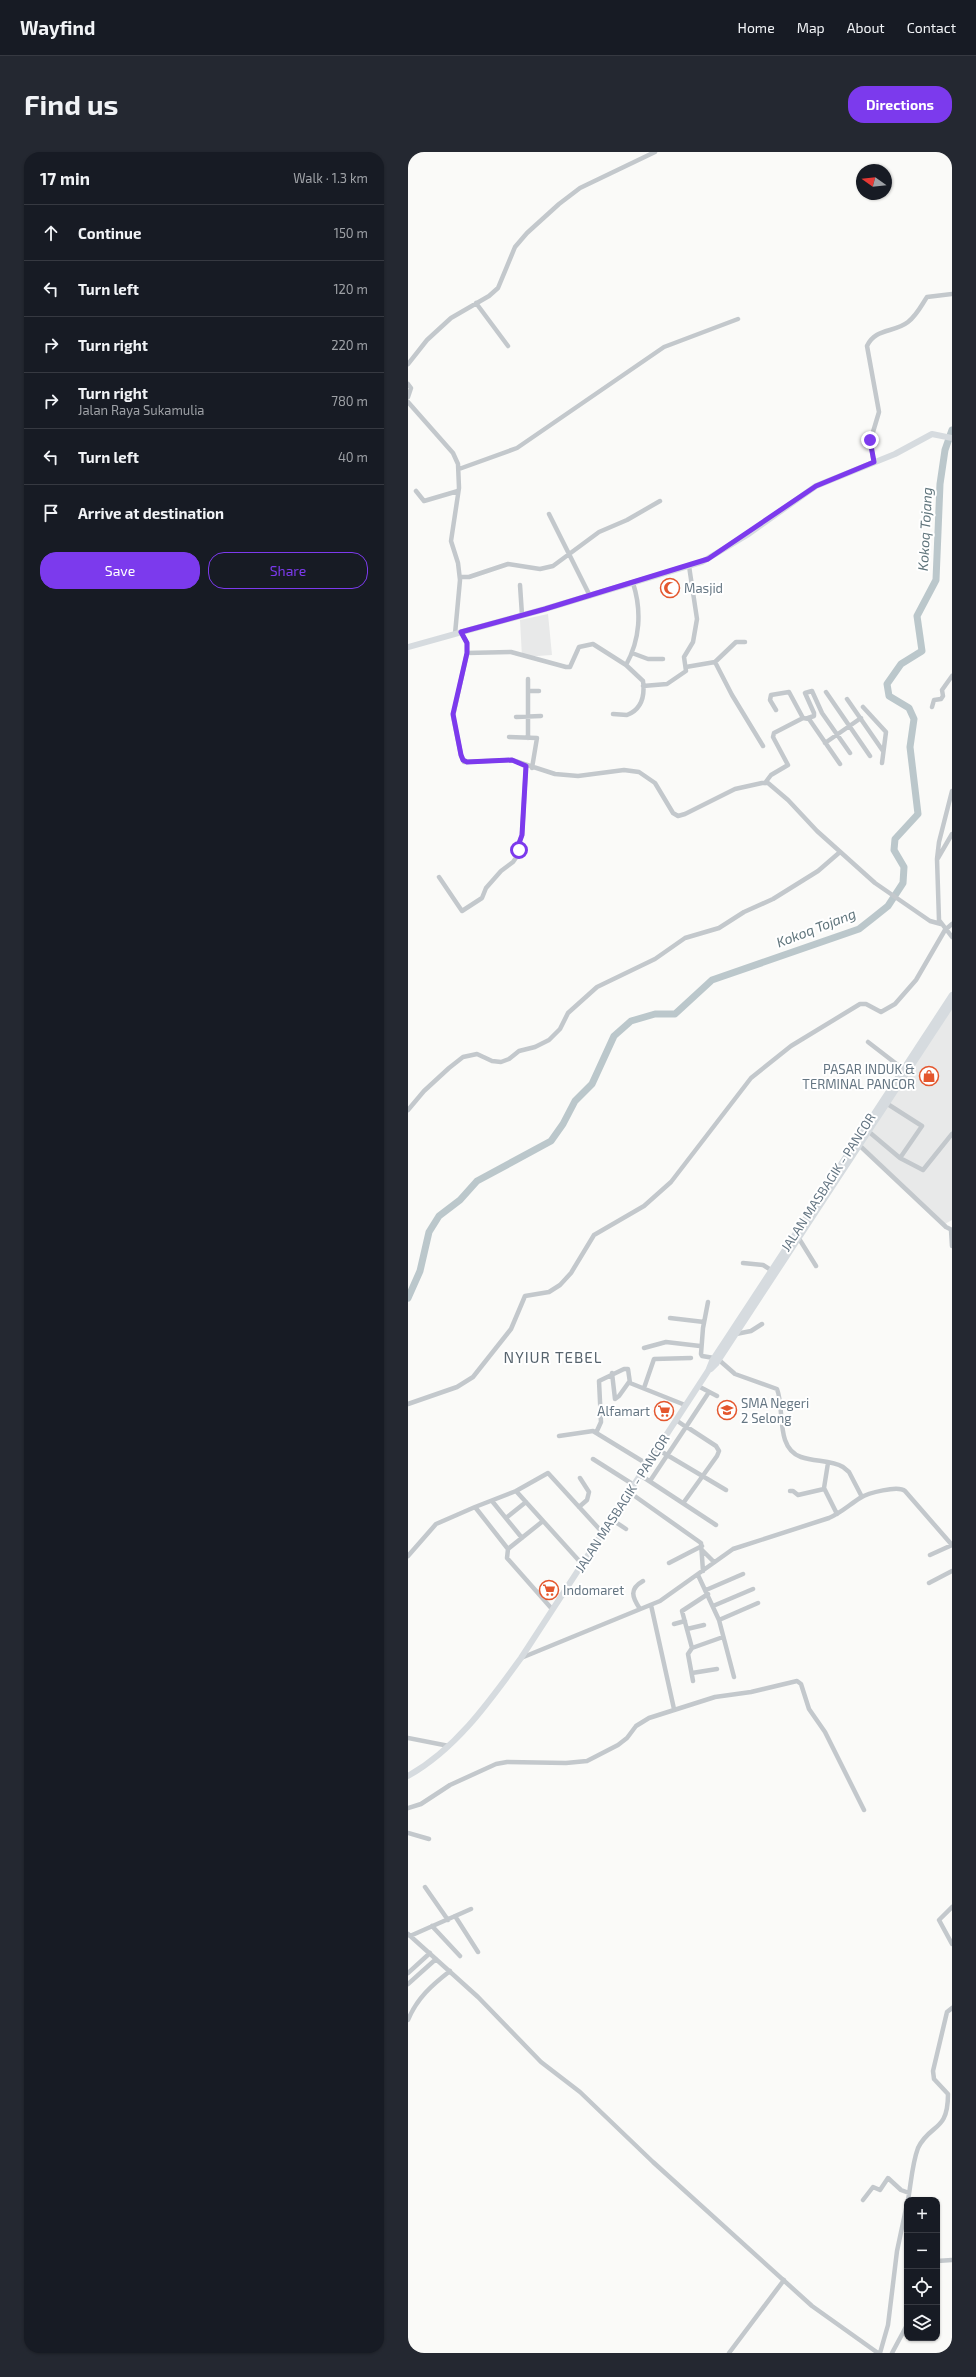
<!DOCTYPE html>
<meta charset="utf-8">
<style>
body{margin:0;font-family:"Exo 2",sans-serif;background:#242831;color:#f1f3f6}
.controls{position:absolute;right:12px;bottom:12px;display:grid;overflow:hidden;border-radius:8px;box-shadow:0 1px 3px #0004}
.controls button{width:36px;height:36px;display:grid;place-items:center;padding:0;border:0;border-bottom:1px solid #363941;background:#171b24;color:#f1f3f6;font:20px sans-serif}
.compass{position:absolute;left:448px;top:12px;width:36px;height:36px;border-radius:50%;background:#171b24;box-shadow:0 1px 3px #0004;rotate:285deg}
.stop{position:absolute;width:12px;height:12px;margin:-9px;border:3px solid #7c3aed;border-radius:50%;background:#fff}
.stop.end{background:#7c3aed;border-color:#fff;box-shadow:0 1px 4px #0008}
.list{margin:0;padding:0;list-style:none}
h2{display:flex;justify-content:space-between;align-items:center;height:52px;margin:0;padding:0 16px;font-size:17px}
h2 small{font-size:13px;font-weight:400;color:#9ea1a6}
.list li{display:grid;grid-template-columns:26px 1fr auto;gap:12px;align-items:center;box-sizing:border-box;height:56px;padding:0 16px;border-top:1px solid #363941}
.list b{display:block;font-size:15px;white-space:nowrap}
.list p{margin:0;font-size:13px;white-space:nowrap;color:#9ea1a6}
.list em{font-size:13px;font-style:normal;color:#9ea1a6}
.actions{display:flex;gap:8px;padding:12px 16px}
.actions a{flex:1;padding:9px 0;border:1px solid #7c3aed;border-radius:16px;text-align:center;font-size:14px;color:#7c3aed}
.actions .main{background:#7c3aed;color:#fff}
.icon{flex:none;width:22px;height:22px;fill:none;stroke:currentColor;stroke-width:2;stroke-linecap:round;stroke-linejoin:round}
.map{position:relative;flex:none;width:544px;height:2201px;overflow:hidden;border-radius:16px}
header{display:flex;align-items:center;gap:24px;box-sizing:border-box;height:56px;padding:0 20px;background:#171b24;border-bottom:1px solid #363941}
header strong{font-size:19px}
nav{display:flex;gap:22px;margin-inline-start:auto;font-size:14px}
.intro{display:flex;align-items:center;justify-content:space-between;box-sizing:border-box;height:96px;padding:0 24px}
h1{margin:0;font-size:28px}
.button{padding:10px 18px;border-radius:16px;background:#7c3aed;color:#fff;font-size:14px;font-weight:700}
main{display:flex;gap:24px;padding:0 24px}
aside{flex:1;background:#171b24;border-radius:16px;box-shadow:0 1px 3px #0004}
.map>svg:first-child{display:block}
.built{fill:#e8e9e9}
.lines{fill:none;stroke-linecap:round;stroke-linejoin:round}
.river{stroke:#bbc7cb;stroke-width:7}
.minor{stroke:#c3c8cc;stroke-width:4.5}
.major{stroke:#d6dbdf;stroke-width:6}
.route{stroke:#7c3aed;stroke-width:5}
.labels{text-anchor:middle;stroke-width:4;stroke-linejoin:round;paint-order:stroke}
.poi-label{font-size:13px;fill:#657683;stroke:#fff;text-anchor:start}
.street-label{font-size:13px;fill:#657683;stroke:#fff}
.water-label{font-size:14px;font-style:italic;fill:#60757c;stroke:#fff}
.quarter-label{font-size:15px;letter-spacing:1px;fill:#57646e;stroke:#fff}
</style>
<header>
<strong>Wayfind</strong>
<nav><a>Home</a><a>Map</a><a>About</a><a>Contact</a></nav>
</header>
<div class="intro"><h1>Find us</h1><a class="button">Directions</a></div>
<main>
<aside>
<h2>17 min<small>Walk · 1.3 km</small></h2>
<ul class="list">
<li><svg class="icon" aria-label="ahead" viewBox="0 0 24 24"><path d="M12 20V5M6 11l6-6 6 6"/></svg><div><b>Continue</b></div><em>150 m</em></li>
<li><svg class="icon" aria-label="left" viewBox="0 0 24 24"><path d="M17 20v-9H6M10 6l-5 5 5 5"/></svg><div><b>Turn left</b></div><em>120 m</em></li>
<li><svg class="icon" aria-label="right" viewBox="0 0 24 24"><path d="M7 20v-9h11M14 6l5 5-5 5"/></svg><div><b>Turn right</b></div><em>220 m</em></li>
<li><svg class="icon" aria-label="right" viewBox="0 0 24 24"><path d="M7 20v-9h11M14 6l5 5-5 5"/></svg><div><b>Turn right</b><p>Jalan Raya Sukamulia</p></div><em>780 m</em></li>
<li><svg class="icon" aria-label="left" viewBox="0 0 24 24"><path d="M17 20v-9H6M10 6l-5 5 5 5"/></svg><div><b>Turn left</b></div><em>40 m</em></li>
<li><svg class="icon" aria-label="arrive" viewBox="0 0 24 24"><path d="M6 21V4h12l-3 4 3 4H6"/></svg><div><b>Arrive at destination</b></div></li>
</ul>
<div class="actions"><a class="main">Save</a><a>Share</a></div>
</aside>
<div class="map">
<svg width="544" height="2201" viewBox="0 0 544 2201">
<rect width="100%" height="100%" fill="#fafaf8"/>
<path class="built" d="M140,462L144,503L114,505L112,468Z
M544,855V1068L537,1072L452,993Z"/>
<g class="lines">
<path class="river" d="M0,1146L12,1119L21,1080L31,1064L52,1048L69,1029L143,989L155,972L167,949L184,932L206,884L223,869L247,862H267L304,828L451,777L465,766L480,754L495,731L496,715L486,698L487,687L510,662L502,595L506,567L501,556L481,544L479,532L493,512L514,499L509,464L528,428L532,332L537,298L544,278"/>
<path class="minor" d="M68,151L100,194
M0,212L19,188L43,166L81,144L90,136L107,95L119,81L151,52L172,36L247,0
M0,232L3,236L0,245
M0,250L45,301L50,312L51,336L43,389L50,411L52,428L47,482
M466,310L462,290L471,260L459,194C467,176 486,181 500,170C509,163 513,154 519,145L544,142
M51,317L109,296L256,195L330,167
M8,339L16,349L50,339
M141,362L182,444
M52,425H61L100,412L132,417L145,414L191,380L219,368L252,349
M112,433L114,463
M53,480L59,491V501L45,564L53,603L56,610L104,608L147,622L170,624L216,618L231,620L247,631L265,661L270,664L277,662L327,637L354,631H360L380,648L409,679L467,731L522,769L533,772
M59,501L103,500L158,515H162L171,495L185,492L218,513L235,529C237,544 234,557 219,563L205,562
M224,501L240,507H255
M307,510L324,543L355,594
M218,513C232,488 234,459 225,431
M278,515L307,510L328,490H337
M235,534L259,532L278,519L276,505L285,490L289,467L281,414
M120,539H131
M418,540L462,604
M439,547L475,599
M455,555L478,580L474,611
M524,555L526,548L533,547L535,544L534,538L544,524
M368,558L362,548L363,543L381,540L395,566
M108,565L133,564
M400,566L406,564V561L397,541L404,539L414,561L442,601
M101,585L129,586L124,616
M120,586V527
M417,591L453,566
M357,631L363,623L380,613L365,585L366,581L395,566L401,567L432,612
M544,639L531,690L529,707L531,768L544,785
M530,706L544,682
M31,725L54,759L74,746L78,736L93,719L105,710L112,700L110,694L114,683L118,614
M460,890L495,917
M478,951L514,974L492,1006
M0,958L16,939L41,916L55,905L69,902L84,909L93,910L101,907L111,899L127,895L141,888L152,877L160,861L189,835L247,807L277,786L311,776L336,760L365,747L410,719L432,700
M460,979L492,1006L515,1018L544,982
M450,992L538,1075L544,1078
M543,1078L544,1094
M390,1085L408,1114
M335,1111L355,1113L366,1120
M300,1150L295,1176L293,1202L294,1204L306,1206
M262,1166L296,1170
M328,1182L343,1179L354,1172
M236,1196L258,1190L292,1194
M311,1208L327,1222L369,1237C377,1257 367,1296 393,1305C407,1310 423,1308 435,1315L441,1320L454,1345
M204,1221L207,1247L211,1244L221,1230
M290,1234L309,1244
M236,1236L246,1207L283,1206
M0,1252L49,1235L65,1225L103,1177L117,1144L141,1140L152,1133L163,1121L186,1083L236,1054L263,1030L343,926L383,894L452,852H458L473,860L487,852L508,828L537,778L544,772
M268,1268L278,1275L301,1240
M188,1281L193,1270L191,1229L216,1217H220L222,1231L277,1253
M151,1284L185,1279L239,1312
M249,1297L318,1338
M185,1307L226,1333
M420,1311L416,1336L429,1362
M232,1323L308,1373
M242,1329L278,1275L282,1277L308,1294L311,1299L309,1304L276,1350
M108,1339L174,1412
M382,1339H385L390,1343L416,1337
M221,1340L293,1391L295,1419
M84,1349L114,1386
M171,1355L179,1348L181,1340L172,1326
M98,1366L118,1350
M203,1367L218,1377
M100,1397L135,1369
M295,1399L306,1410
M522,1403L544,1393
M0,1404L28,1372L67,1355
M261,1411L294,1394
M290,1423L311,1468L326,1525
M521,1431L544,1419
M298,1438L335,1422
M300,1442L274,1459L284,1496L315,1485
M243,1453L266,1557
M305,1454L345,1437
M144,1457L99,1406L100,1397L67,1355L108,1339L140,1321L194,1380
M232,1457C224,1445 221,1437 235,1429
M311,1468L350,1451
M266,1472L277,1469
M279,1477L296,1473
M284,1496L280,1502L285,1529
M113,1506L252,1449L325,1397L421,1366C433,1361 441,1353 452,1346C460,1341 490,1333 497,1339L544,1393
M284,1521L309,1517
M0,1586L41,1594
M0,1656L13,1652L42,1633L88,1612L99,1610L158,1611L179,1609L210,1593L219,1586L228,1574L241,1566L307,1545L343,1540L389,1529L393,1532L401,1557L417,1580L456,1658
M0,1681L21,1687
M17,1735L40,1768
M544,1755L531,1768L544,1792
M47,1764L70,1800
M24,1774L52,1804
M0,1782L70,1845L133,1910L172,1940L245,2010L404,2154L470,2201
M2,1784L63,1757
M0,1821L22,1801
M0,1832L28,1807
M0,1868C9,1846 24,1833 42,1819
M455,2048L465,2035L472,2038L480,2026L493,2038L501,2041
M500,2048C503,2032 504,2012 510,1996C522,1971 540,1981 540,1942L526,1927L525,1919L539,1860L544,1856
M529,2109L544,2108
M321,2201L376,2128
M472,2201L480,2173L489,2099L499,2052
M484,2201L499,2173"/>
<path class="major" d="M0,495L137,457L294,410L339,383L408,334L487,302L524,282L544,286
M303,1217L308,1212L544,852
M0,1624C48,1597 81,1550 113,1506L300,1219L304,1209L544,843"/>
</g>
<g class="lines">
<path class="route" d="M111,698L110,694L114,683L118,614L104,608L59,610L55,608L53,603L45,562L59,501V491L53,480L137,457L300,407L408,334L466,310L462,288"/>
</g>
<defs>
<symbol id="mosque-ring" viewBox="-11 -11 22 22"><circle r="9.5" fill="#fff" stroke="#e4572e" stroke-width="1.5"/><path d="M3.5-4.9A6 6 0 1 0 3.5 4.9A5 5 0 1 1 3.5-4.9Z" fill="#e4572e"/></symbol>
<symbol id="shop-ring" viewBox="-11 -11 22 22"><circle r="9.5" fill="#fff" stroke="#e4572e" stroke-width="1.5"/><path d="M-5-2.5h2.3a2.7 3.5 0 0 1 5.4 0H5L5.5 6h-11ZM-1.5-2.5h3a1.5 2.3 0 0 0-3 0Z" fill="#e4572e"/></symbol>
<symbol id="school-ring" viewBox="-11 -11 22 22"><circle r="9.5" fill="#fff" stroke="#e4572e" stroke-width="1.5"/><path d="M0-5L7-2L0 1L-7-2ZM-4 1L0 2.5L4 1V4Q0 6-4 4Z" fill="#e4572e"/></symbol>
<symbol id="supermarket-ring" viewBox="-11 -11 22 22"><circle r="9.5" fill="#fff" stroke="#e4572e" stroke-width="1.5"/><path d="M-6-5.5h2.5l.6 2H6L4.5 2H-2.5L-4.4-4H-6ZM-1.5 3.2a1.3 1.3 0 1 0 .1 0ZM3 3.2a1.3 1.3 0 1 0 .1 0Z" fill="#e4572e"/></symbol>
</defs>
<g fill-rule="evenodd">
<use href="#mosque-ring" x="251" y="425" width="22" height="22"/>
<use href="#shop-ring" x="510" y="913" width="22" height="22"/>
<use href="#school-ring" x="308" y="1247" width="22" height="22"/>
<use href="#supermarket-ring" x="245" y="1248" width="22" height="22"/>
<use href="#supermarket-ring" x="130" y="1427" width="22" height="22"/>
</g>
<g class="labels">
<g class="poi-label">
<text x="276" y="441">Masjid</text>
<text x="507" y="922" text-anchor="end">PASAR INDUK &amp;<tspan x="507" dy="15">TERMINAL PANCOR</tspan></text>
<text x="333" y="1256">SMA Negeri<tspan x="333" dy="15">2 Selong</tspan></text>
<text x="242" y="1264" text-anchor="end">Alfamart</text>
<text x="155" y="1443">Indomaret</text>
</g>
<g class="street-label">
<text transform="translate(420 1030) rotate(-57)" y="5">JALAN MASBAGIK - PANCOR</text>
<text transform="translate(214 1351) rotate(-57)" y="5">JALAN MASBAGIK - PANCOR</text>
</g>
<g class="water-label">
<text transform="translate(517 377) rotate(-87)" y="5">Kokoq Tojang</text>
<text transform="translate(408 776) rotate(-21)" y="5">Kokoq Tojang</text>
</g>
<g class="quarter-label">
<text x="145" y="1211">NYIUR TEBEL</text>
</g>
</g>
</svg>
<div class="controls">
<button>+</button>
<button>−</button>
<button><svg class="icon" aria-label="locate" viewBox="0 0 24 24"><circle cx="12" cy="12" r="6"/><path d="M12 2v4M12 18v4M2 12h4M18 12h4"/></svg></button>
<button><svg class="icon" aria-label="layers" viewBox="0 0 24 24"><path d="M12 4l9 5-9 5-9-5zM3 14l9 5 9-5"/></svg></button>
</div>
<svg class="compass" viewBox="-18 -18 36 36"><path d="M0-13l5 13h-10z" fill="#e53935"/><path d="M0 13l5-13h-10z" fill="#9ea1a6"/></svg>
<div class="stop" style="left:111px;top:698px"></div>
<div class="stop end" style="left:462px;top:288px"></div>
</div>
</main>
